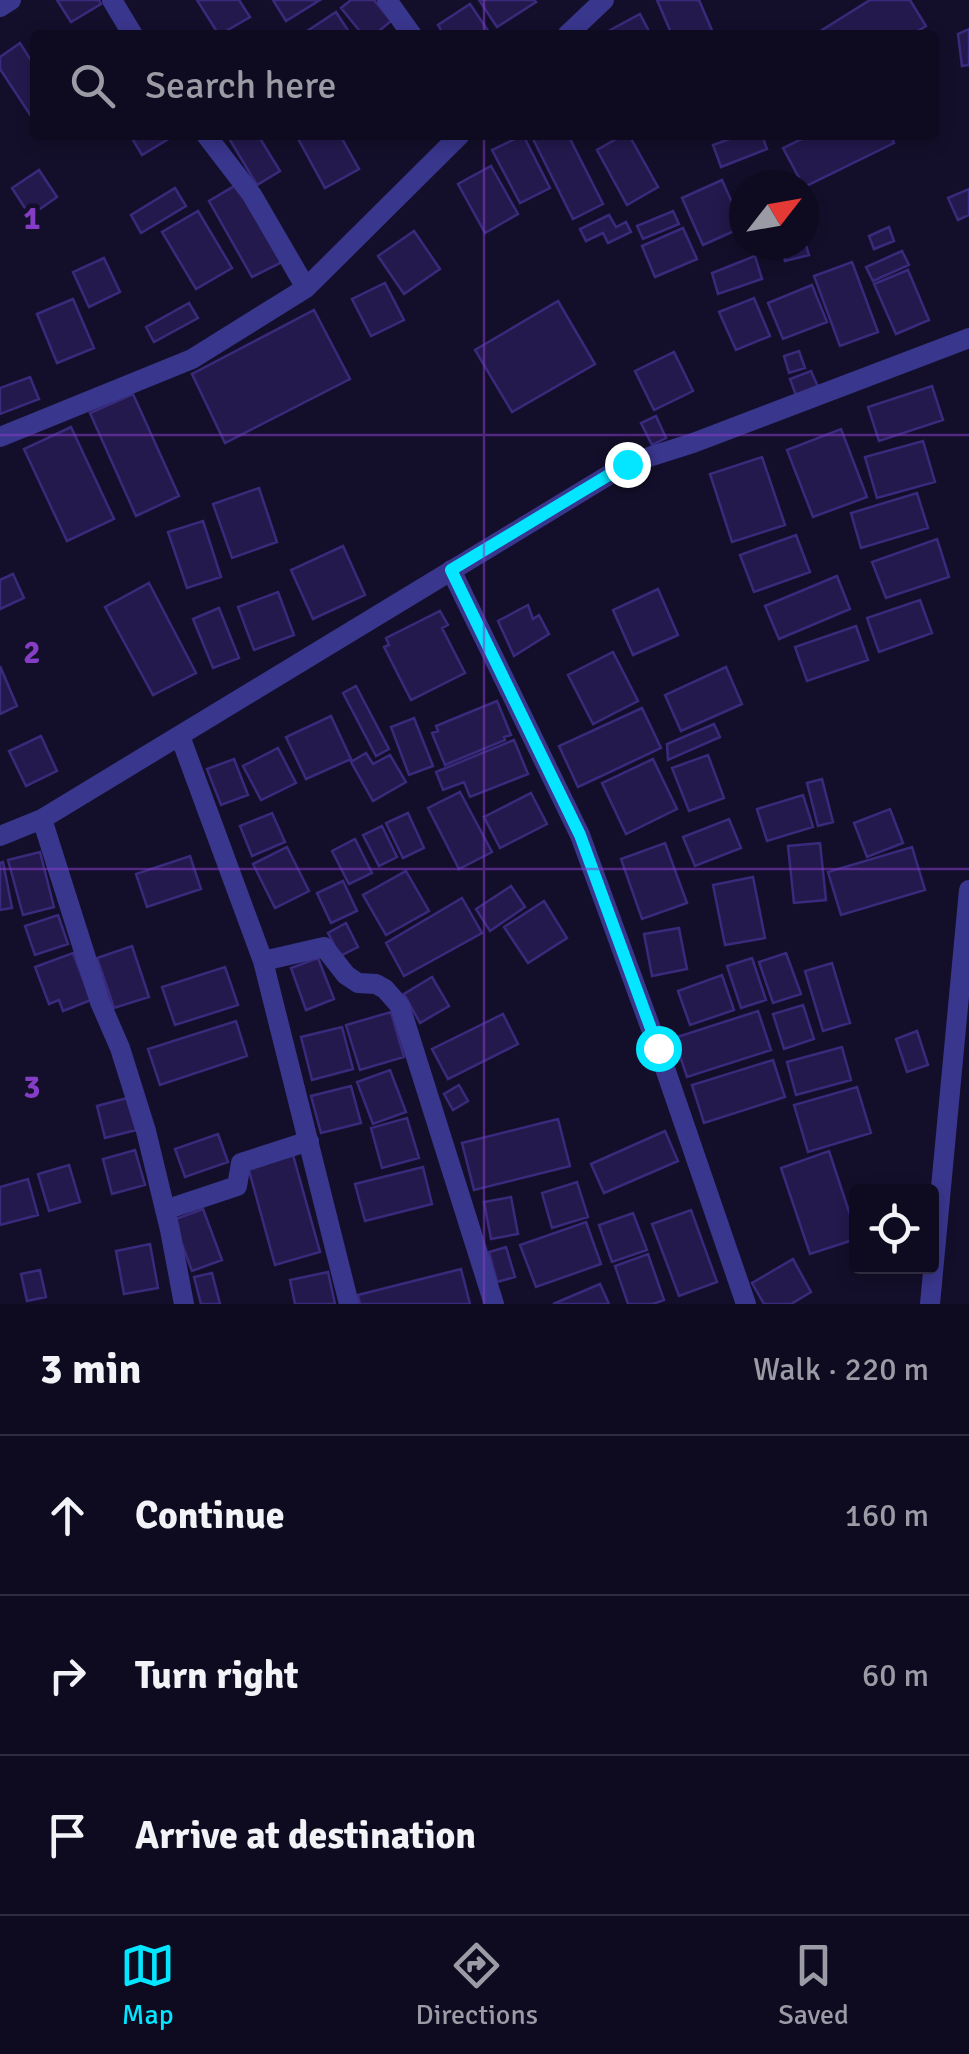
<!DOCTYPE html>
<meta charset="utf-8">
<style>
body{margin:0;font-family:Signika,sans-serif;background:#1c192d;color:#f1f3f6}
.controls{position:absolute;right:30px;bottom:30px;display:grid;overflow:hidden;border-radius:10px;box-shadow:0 5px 15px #0003}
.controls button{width:90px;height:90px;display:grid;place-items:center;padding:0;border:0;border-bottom:2px solid #2e2b3e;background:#0e0b20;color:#f1f3f6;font:50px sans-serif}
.compass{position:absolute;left:729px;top:170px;width:90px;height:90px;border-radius:50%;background:#0e0b20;box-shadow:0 5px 15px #0003;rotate:59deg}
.stop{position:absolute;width:30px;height:30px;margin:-22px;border:8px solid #04e6ff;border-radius:50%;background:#fff}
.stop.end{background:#04e6ff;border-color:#fff;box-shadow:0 2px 10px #0008}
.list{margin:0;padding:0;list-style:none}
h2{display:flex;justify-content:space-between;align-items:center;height:130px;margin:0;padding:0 40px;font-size:42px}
h2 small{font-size:32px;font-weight:400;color:#9b9ba5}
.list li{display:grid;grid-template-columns:65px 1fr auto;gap:30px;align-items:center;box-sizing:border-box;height:160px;padding:0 40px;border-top:2px solid #2e2b3e}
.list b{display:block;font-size:38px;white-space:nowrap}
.list em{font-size:32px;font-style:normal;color:#9b9ba5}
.icon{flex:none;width:55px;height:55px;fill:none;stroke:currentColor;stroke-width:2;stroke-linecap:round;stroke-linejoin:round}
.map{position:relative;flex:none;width:969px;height:1304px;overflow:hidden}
.search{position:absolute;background:#0e0b20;box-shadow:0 5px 15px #0003;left:30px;right:30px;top:30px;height:110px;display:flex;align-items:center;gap:25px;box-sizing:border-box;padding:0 35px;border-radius:10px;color:#9b9ba5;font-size:38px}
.sheet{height:610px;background:#0e0b20}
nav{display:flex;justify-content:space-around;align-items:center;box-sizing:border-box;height:140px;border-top:2px solid #2e2b3e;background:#0e0b20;font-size:28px;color:#9b9ba5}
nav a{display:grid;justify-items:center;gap:5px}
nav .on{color:#04e6ff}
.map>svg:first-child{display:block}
.building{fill:#24194d;stroke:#392a7b;stroke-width:2.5}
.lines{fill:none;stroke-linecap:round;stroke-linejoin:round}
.street{stroke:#39368d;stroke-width:20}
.route{stroke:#04e6ff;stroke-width:12}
.grid{fill:none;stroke:#853dc5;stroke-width:2.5;stroke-opacity:0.55}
.grid-label{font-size:32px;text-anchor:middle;font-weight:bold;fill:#853dc5;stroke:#130f2b;stroke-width:9;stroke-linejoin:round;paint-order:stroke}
</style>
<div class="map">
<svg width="969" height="1304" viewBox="0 0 969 1304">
<rect width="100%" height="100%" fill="#130f2b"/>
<path class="building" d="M57,0H99L101,4L71,22Z
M197,0H239L250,17L219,35Z
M273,0H320L286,21Z
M351,0H374L391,21L374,35H363L341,8Z
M479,0H534L536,2L497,27Z
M657,0H699L714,35H672Z
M870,0H910L926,26L911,35H814Z
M470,4L491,35H444L438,25Z
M336,12L351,35H301Z
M640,14L651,35H601Z
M969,29V65L962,66L958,34Z
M20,43L35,67V122L0,69V57Z
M130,135H175L142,155Z
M227,135H258L280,171L257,185Z
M296,135H340L359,169L325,188Z
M523,135L550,188L520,203L492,150Z
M531,135H568L603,204L573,219Z
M623,135H629L658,187L627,205L597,150Z
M740,135H762L767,149L721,167L713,145Z
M810,135H891L894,143L804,187L783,148Z
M491,166L518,214L485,233L458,184Z
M39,170L57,197L30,216L12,188Z
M722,180L743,227L703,245L682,198Z
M236,185L282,262L252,277L209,201Z
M175,188L186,206L141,233L131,215Z
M969,189V215L958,220L948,198Z
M198,211L232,268L196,289L162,232Z
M673,211L679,224L643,239L637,226Z
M609,215L616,227L626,222L631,232L608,243L603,233L586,241L580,229Z
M889,227L894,241L874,249L869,236Z
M683,228L697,259L655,277L642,246Z
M414,231L440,269L404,294L378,256Z
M804,239L809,255L785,261L781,245H804Z
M902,251L909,265L873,281L866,267Z
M755,256L762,279L718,294L712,273Z
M104,258L120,292L89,307L73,272Z
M852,262L878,332L840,346L814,276Z
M908,270L929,320L896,334L874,284Z
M385,283L404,320L371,336L352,299Z
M812,285L827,322L783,339L768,303Z
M754,298L770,336L736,350L719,312Z
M73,299L94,348L57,363L37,314Z
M558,301L595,364L512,412L475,350Z
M189,303L198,318L154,342L146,327Z
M314,310L350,379L225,443L192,374Z
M799,351L805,368L789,373L784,356Z
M674,352L693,391L654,410L635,371Z
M811,371L819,389L797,398L790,379Z
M30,377L39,399L0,414V388Z
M932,386L943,420L879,441L868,407Z
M133,394L179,496L136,516L90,413Z
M656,416L666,438L652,445L641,423Z
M71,427L114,519L67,541L24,449Z
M841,429L867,497L813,517L787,450Z
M923,441L935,482L877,498L865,457Z
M762,457L785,525L732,542L710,474Z
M259,488L277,542L232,558L213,504Z
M917,493L928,528L861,548L851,513Z
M203,521L221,577L187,588L168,532Z
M796,535L810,572L754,592L740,555Z
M937,539L949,577L886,598L872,562Z
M343,546L365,595L313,619L291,570Z
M13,574L24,598L0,609V580Z
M837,576L850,609L779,639L765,606Z
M149,583L196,673L153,695L105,607Z
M658,589L678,635L633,655L613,610Z
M278,592L294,635L254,650L238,607Z
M920,600L932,633L879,652L867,618Z
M528,605L533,619L539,615L549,634L514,656L498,621Z
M219,608L239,658L213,668L193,619Z
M440,611L448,625L442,628L465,673L411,700L384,647L389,645L386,638Z
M856,626L868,660L807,681L795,647Z
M613,652L638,701L593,724L568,675Z
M0,666L17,706L0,714Z
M726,667L742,704L681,731L665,695Z
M356,686L389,749L376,756L343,693Z
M497,701L511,735L504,737L505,740L445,765L432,733L438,731L436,726Z
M642,708L661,748L578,787L559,746Z
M331,716L351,759L306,779L286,737Z
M414,718L433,766L409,775L391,727Z
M714,724L720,737L668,760L667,744Z
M41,736L57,771L26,786L9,751Z
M514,740L528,774L470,797L464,782L443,790L436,772Z
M278,748L296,783L261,800L243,766Z
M366,753L373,764L390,755L406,782L373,801L351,762Z
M708,755L724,798L689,811L672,768Z
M234,759L248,795L221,805L207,769Z
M653,759L677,809L626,834L602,783Z
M822,779L833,822L818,826L807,783Z
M460,792L492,852L459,869L428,808Z
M531,793L547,824L500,848L484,817Z
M803,795L813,827L767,841L757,809Z
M890,809L903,843L867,857L854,823Z
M272,813L285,842L252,856L240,826Z
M408,813L424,848L403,858L386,823Z
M729,819L741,848L695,866L683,837Z
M382,826L397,857L379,866L363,835Z
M355,839L372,873L349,884L332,851Z
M665,843L687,903L642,919L621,859Z
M820,843L826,900L794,903L788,846Z
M287,847L309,891L275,908L253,864Z
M912,847L925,890L841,915L828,872Z
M40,852L54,907L23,915L8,860Z
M190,856L201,889L147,907L136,874Z
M3,862L12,908L0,910V863Z
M406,871L429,911L386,935L363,895Z
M753,877L765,938L725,945L713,885Z
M343,881L357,911L331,923L317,893Z
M511,886L525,907L490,931L476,909Z
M462,898L482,933L404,976L386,943Z
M544,901L567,938L528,963L504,927Z
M58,915L68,944L35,955L25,926Z
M346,923L358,947L340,956L328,933Z
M679,928L687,969L652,976L644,934Z
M132,946L149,997L114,1008L97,958Z
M73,953L91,1000L63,1011L59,1000L49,1004L35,967Z
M786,953L801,994L773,1003L759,962Z
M318,958L334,999L306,1010L291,968Z
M752,958L766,1000L741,1008L727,966Z
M832,963L850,1023L823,1031L805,971Z
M225,967L238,1005L175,1025L162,987Z
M722,975L734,1010L690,1025L678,991Z
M432,977L449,1006L420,1023L404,994Z
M803,1005L814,1039L784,1049L773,1014Z
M758,1011L771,1050L687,1077L674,1038Z
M391,1012L404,1057L360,1070L346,1025Z
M503,1014L518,1044L448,1079L432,1049Z
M236,1021L247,1056L160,1085L148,1049Z
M342,1027L353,1069L312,1080L301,1037Z
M917,1031L928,1065L907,1072L896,1039Z
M842,1047L851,1080L796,1095L787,1062Z
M773,1060L785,1097L704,1123L692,1085Z
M390,1070L406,1112L373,1124L357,1082Z
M459,1085L468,1101L453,1110L444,1094Z
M351,1086L361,1123L321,1133L311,1096Z
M857,1087L871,1133L808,1152L794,1105Z
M127,1098L136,1130L105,1138L97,1106Z
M407,1118L419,1158L382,1168L371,1128Z
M558,1119L570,1166L474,1190L462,1143Z
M665,1131L678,1161L604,1193L591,1164Z
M218,1134L228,1162L185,1177L175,1149Z
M135,1150L145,1185L112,1194L103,1159Z
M829,1151L856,1233V1239L810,1254L781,1168Z
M293,1155L320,1252L275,1265L248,1167Z
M69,1165L80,1202L49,1211L38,1174Z
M423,1167L432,1204L365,1221L355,1184Z
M28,1179L38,1215L0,1225V1187Z
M577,1182L588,1217L552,1228L542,1193Z
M511,1197L518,1234L491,1239L484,1202Z
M203,1209L222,1260L192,1271L173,1220Z
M691,1210L717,1282L679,1296L652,1224Z
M633,1213L647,1250L612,1262L599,1225Z
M586,1222L601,1264L536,1287L520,1245Z
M150,1244L158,1288L124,1294L116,1251Z
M506,1247L515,1277L497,1282L489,1252Z
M648,1254L664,1300L653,1304H628L615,1266Z
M793,1259L811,1292L791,1304H764L752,1283Z
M461,1269L470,1304H360L358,1295Z
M40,1270L46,1297L27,1301L21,1274Z
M328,1272L335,1304H295L290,1280Z
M212,1273L220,1304H201L194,1277Z
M600,1284L609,1304H553Z"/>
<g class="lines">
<path class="street" d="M112,0L133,35
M387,0L412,35
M0,7L11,0
M567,35L604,0
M206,135L252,195L306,288
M0,437L192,359L306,288L460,135
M451,570L580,835L658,1048L746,1304
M180,736L263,961L349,1304
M42,819L100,1002L120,1048L146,1131L170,1230L184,1304
M0,836L42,819L627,464L693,443L969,338
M263,961L324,947L346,975L358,983L376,984L385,989L400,1006L494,1304
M165,1210L237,1186L241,1163L309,1141
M930,1304L969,890"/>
</g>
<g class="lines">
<path class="route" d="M627,464L451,570L580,835L658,1048"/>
</g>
<path class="grid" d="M484,0V35M484,135V1304M0,435H969M0,869H969"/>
<g class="grid-label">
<text x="32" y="229">1</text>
<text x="32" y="663">2</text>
<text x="32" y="1098">3</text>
</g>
</svg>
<div class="controls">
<button><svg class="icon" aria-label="locate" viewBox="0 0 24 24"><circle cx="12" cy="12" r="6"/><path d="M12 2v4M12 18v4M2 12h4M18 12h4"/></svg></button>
</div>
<svg class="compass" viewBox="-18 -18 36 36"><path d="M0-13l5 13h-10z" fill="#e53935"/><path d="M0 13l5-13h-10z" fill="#9b9ba5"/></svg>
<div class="stop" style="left:658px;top:1048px"></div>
<div class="stop end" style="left:627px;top:464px"></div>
<div class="search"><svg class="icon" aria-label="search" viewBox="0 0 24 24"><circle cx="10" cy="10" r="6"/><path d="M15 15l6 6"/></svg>Search here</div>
</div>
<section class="sheet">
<h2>3 min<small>Walk · 220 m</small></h2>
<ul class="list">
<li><svg class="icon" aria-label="ahead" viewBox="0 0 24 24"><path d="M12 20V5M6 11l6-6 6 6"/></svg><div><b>Continue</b></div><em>160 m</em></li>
<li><svg class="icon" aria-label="right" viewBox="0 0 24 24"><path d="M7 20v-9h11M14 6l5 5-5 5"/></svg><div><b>Turn right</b></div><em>60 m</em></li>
<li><svg class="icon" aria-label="arrive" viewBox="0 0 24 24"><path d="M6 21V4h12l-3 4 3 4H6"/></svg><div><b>Arrive at destination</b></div></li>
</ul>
</section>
<nav>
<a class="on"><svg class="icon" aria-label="map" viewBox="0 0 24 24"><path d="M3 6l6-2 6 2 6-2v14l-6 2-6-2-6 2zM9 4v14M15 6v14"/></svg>Map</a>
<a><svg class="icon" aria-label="directions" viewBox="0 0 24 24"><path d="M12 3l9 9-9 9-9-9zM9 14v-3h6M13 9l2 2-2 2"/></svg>Directions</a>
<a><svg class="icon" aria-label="saved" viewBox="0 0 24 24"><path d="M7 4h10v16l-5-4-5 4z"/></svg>Saved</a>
</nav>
